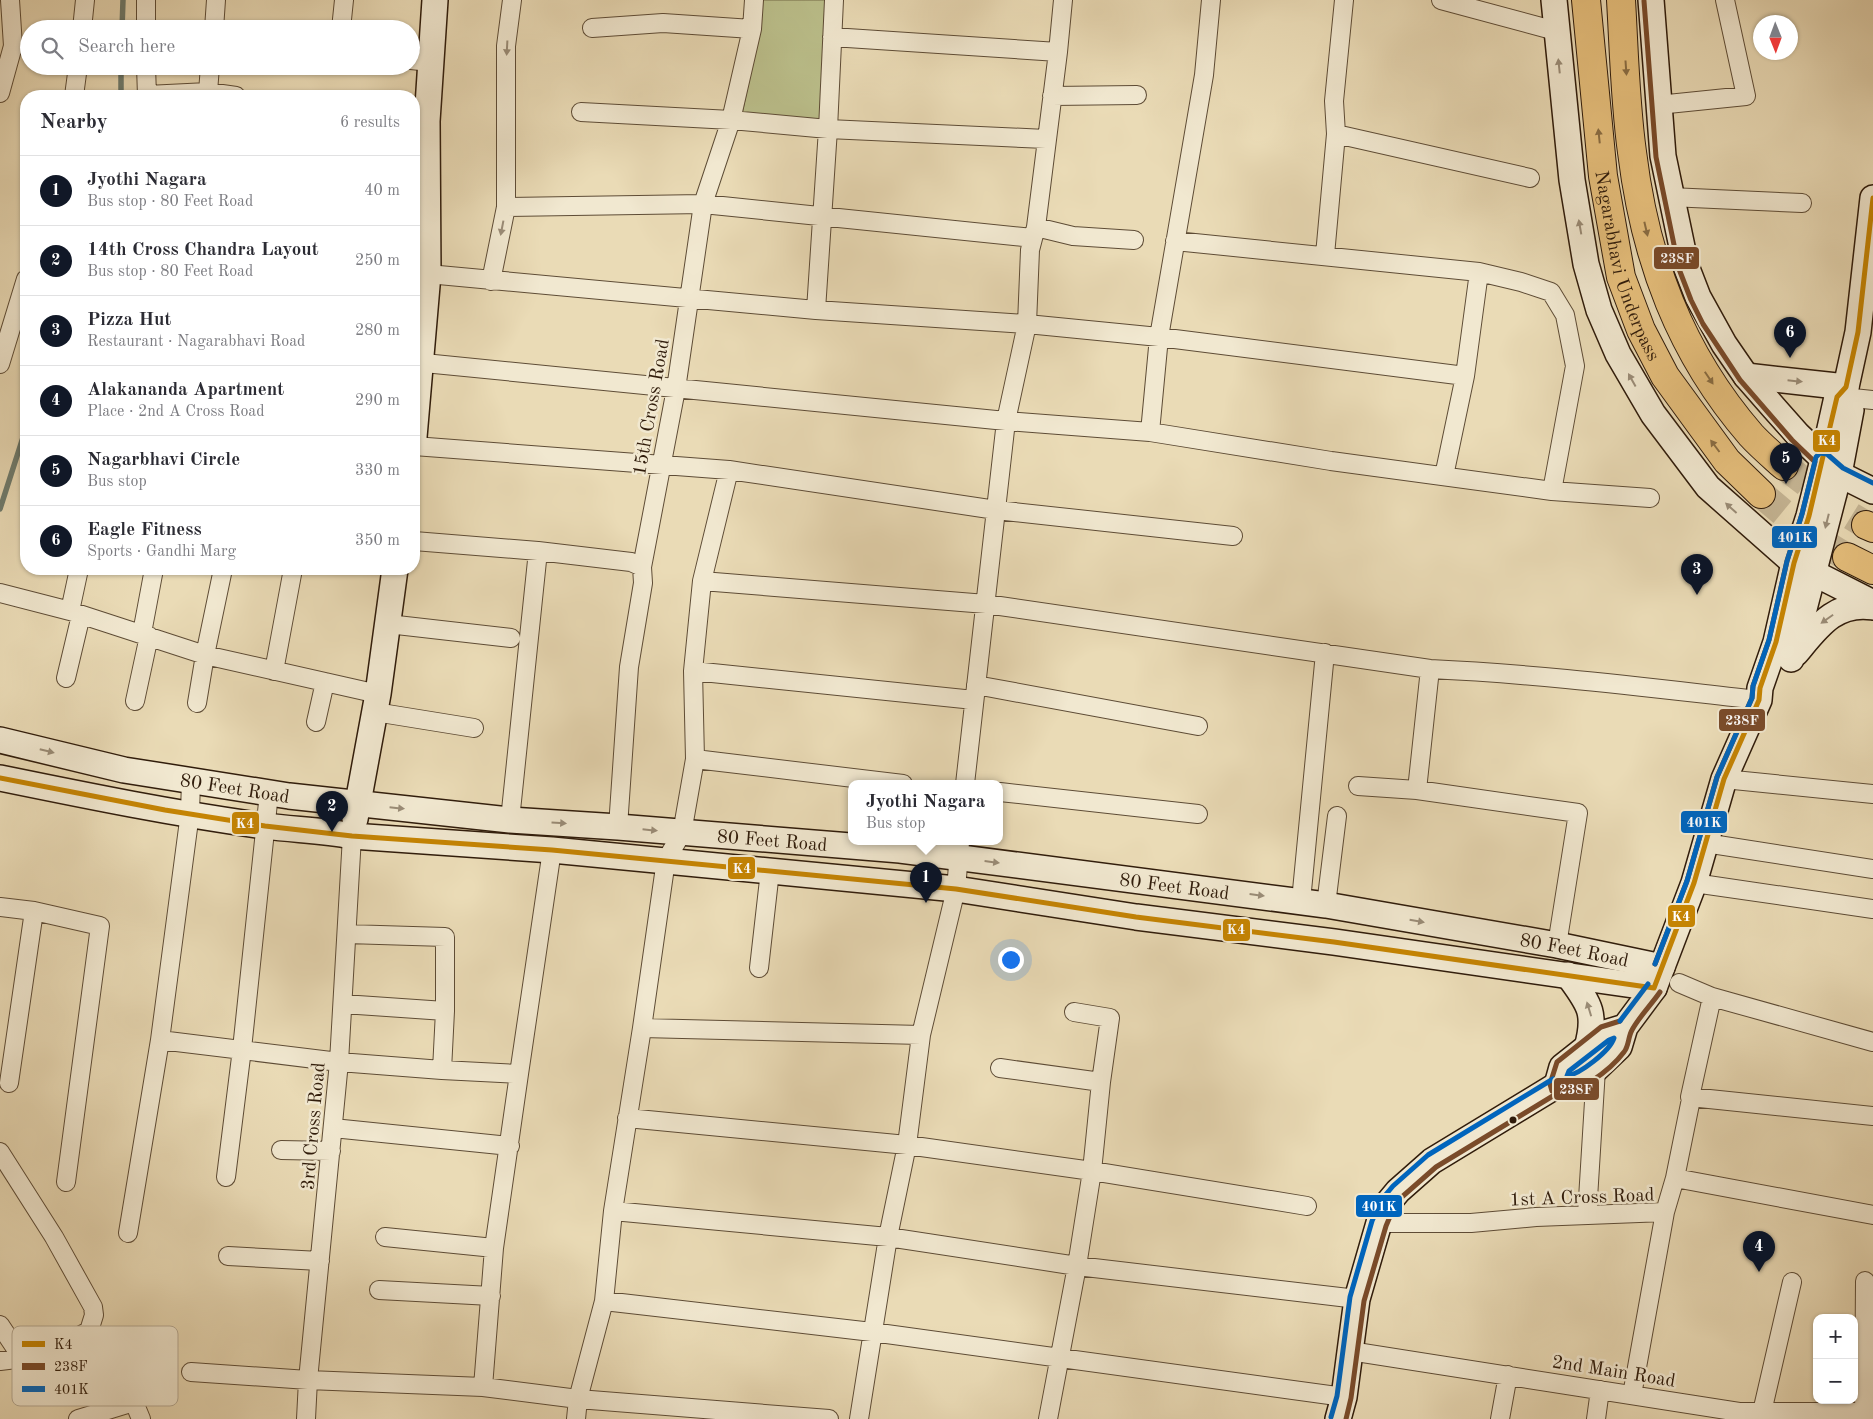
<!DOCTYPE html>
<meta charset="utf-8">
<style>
body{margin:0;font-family:"Old Standard TT",serif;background:#f2f2f3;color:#2b2b33}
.controls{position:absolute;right:15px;bottom:15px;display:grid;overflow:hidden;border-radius:10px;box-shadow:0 1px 4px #0004}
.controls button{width:45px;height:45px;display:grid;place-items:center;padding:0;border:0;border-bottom:1px solid #e1e1e2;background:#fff;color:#2b2b33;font:25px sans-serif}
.compass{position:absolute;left:1753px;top:15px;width:45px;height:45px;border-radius:50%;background:#fff;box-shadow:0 1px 4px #0004;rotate:179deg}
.you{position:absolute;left:1010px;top:959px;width:18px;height:18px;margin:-12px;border:4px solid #fff;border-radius:50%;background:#1a73e8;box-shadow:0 0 0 8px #1a73e833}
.badge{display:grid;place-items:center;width:32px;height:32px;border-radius:50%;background:#111827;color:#fff;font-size:16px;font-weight:700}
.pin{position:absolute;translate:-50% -41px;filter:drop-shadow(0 1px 2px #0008)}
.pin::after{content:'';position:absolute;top:26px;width:18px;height:15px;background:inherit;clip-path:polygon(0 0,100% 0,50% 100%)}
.popup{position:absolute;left:848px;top:780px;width:155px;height:65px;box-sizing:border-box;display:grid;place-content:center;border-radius:10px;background:#fff;filter:drop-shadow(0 1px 4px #0005);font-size:16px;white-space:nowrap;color:#7c7c81}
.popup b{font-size:19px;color:#2b2b33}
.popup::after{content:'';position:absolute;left:50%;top:100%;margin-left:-10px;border:10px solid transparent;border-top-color:#fff}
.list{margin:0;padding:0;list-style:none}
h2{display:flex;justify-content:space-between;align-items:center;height:65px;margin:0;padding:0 20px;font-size:21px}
h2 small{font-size:16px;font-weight:400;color:#7c7c81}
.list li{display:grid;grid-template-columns:32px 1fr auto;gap:15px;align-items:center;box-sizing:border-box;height:70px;padding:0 20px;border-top:1px solid #e1e1e2}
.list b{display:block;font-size:19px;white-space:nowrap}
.list p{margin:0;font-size:16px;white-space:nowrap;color:#7c7c81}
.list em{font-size:16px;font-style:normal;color:#7c7c81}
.icon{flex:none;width:28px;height:28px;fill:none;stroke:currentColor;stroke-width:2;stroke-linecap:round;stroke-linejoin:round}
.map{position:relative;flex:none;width:1873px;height:1419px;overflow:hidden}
.search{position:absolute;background:#fff;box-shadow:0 1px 4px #0004;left:20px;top:20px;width:400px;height:55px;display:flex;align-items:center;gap:12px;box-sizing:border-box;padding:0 18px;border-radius:28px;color:#7c7c81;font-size:19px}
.panel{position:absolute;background:#fff;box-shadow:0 1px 4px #0004;left:20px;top:90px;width:400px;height:485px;border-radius:20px}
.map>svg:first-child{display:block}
.green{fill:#bbbf8b;stroke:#766e4b}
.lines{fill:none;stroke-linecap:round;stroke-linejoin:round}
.stream{stroke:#6e7b6d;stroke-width:5.5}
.highway-tunnel{stroke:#c5b594;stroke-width:28;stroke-dasharray:28 14;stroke-linecap:butt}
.street-casing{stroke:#5e4c36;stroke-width:20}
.secondary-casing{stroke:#301c0b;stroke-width:28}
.highway-casing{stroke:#301c0b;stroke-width:30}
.street{stroke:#f1e8d0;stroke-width:18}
.secondary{stroke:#f1e8d0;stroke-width:25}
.highway{stroke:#e5be7b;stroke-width:28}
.bus-1-casing{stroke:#f1e8d0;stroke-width:9}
.bus-2-casing{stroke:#f1e8d0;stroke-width:9}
.bus-3-casing{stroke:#f1e8d0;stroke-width:9}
.bus-1{stroke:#c58403;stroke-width:5}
.bus-2{stroke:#7a4b2a;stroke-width:5}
.bus-3{stroke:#0065bd;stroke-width:5}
.oneway{fill:#9a8c77}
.oneway2{fill:#8a6d43}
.bus-dot{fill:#301c0b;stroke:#f1e8d0;stroke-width:2}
.labels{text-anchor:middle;stroke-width:5;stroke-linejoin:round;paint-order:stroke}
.street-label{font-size:19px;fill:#301c0b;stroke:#f1e8d0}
.key{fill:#f1e8d0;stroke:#b7ab95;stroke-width:1}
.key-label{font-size:14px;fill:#301c0b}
.line-badge{stroke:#f1e8d0;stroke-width:2}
.badge-label{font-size:14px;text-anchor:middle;font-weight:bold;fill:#fff}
</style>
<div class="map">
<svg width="1873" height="1419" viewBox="0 0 1873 1419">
<rect width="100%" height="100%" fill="#eadbb6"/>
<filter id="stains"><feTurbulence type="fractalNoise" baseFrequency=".004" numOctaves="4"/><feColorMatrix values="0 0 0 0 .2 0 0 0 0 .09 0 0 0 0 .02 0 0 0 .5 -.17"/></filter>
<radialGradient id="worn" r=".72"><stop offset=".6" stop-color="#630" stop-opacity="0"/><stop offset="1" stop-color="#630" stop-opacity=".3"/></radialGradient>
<path class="green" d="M762,0H826L821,119L742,114L759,35Z"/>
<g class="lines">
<path class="stream" d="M122,29L123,0
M121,96V66
M0,509L26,428"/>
<path class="highway-tunnel" d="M1784,466L1843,511L1866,525
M1761,494C1789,518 1814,539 1847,557"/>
<defs>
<path id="street" d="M146,0V29
M1441,0L1556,31
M592,28L663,23L752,29
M82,29L85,0
M214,29L216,0
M341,29L344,0
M832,37L1058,52
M411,60L430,62
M146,66L147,96
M208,92L210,66
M0,93L13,46L10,0
M147,95L208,92L236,96
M74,96L78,66
M1052,96L1137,95
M1658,105L1746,96L1725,0
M581,112L731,120L828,129L1046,139
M1336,134L1530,178
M1670,197L1802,203
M506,207L703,204L1033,238
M1036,227L1073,236L1134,240
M1175,241L1479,272L1521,282L1551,292L1565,315L1575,366L1552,491
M1325,255L1336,134L1334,101L1344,0
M428,274L816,310L1027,324L1159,337L1465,376
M491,281L506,207V46L512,0
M816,310L828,129L834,0
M414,362L1006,421L1150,432L1159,337L1204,75L1211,0
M0,364L26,279
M1853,398L1873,400
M1150,432L1331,461L1552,491L1650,498
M414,446L729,470L996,510L1233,536
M729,470L702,581L693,671L695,759L903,784
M1444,476L1465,376L1479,272
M414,541L538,551L631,562L642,567
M702,581L986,604L1430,669C1540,674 1650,688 1759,700
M0,593L70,611L205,655L378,694
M70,611L79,569
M388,624L511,638
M142,633L154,569
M274,671L293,569
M693,671L974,700
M66,678L81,615
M976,685L1198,726
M135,701L149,636
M197,703L205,655L223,569
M375,712L474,728
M316,722L325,682
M1724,779L1873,794
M191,781L190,813L160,1040L339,1062L442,1070L519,1074L494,1248L483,1387L578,1399L829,1419
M965,784L1006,421L1027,324L1030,250L1036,227L1058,52L1063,0
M1358,786L1417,790L1578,813L1557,945
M1417,790L1430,669
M1000,792L1198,814
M510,820L538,551
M618,827L629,667L643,583L642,567L676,389L703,204L731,120L752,29L754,0
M1705,843L1873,869
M1694,883L1873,909
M1301,901L1325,653
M1326,905L1337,816
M0,907L34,911L100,926L66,1182
M347,934L445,937V1011L442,1070
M759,968L770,871
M1679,983L1712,997L1873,1042
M343,1004L445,1011
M1074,1012L1110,1018L1101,1082
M642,1028L921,1035
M1000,1068L1101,1082L1092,1171L1077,1266L1048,1419
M519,1074L552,850
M9,1083L34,911
M1690,1097L1873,1116
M627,1118L907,1145L1092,1171L1307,1206
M333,1128L510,1146
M281,1150L331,1151
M0,1152L54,1237L93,1307L94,1315L89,1331L40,1356L0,1361
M226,1177L242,1049L269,793
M1675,1178L1873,1215
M613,1211L888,1237L1077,1266L1357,1299
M1665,1212L1675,1178L1691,1099L1690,1097L1712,997
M1587,1215L1596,1069
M1379,1223H1471L1536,1217L1665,1212L1632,1395
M128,1233L160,1040
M385,1237L494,1248
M228,1256L320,1261
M379,1290L491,1296
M604,1301L872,1332L1344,1397
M0,1325L22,1358
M1350,1351L1739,1412H1873
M191,1372L308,1380L483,1387
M1762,1412L1792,1282
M78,1419L134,1402L141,1419
M306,1419L308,1380L339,1062L352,836
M576,1419L578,1399L604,1301L613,1211L642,1028L666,860L682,833L695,759
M859,1419L888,1237L907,1145L921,1035L956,889L960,842
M1500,1419L1508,1375
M1596,1419L1600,1390
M1864,1419L1865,1281"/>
<g id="secondary">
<path d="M1554,0L1572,180L1586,264L1599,310L1618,354L1653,414L1708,487L1794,563L1873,603"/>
<path d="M1651,0L1663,156L1686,266L1698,297L1724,344L1746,376L1774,408L1798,435L1839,474L1873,491"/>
<path d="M1746,376L1846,387"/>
<path d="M414,437L428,274L427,121L435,0"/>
<path d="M1796,653C1817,628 1835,601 1873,607"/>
<path d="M1791,659L1839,474L1851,410"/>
<path id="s1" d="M0,740L124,770L289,796L510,820L618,827L900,850L1326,905L1557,945L1662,967"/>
<path d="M0,778C88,796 176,814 265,826C295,830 323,830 352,836L552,850L956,889L1136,917L1334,942L1654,988"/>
<path d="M355,819L378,694L395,569"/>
<path d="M1568,975C1589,1004 1597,1012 1587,1048"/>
<path d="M1625,1027L1605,1033L1562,1067L1557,1085L1577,1082L1596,1069L1619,1047L1625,1027L1654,988L1694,883L1724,779L1759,700L1760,688L1776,642L1794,563L1809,516L1823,460L1837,397L1846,387L1858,332L1873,198"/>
<path d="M1338,1419L1344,1397L1357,1299L1379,1223L1388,1203L1398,1191L1432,1161L1557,1085"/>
</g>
<g id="highway">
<path id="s2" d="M1586,0L1603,176L1621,277L1641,330L1665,376L1727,461L1761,494"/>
<path d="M1621,0C1624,50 1625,102 1632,152C1645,259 1680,353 1751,435C1761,446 1773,456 1784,466"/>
<path d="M1866,525L1873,528"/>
<path d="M1847,557L1873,570"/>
</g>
</defs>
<use href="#street" class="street-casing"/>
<use href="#secondary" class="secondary-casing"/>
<use href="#highway" class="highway-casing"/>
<use href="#street" class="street"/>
<use href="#secondary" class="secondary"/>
<use href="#highway" class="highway"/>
<defs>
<path id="bus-1" d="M0,778L165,810L265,826L352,836L552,850L956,889L1136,917L1334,942L1654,988L1694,883L1724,779L1759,700L1760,688L1776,642L1794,563L1809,516L1837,397L1846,387L1858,332L1873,198"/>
<path id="bus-2" d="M1644,1L1656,157L1679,269L1691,300L1703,324L1740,380L1792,440L1815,462L1802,514L1787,561L1769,640L1753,686L1752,698L1717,777L1687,881L1655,964
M1620,1021L1601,1027L1557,1062L1550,1084L1552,1091C1573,1101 1612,1068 1624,1052C1629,1046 1628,1037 1632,1030C1639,1017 1651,1005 1660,992
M1346,1419L1351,1398L1364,1301L1386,1226L1394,1207L1403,1196L1436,1167L1561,1091"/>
<path id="bus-3" d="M1655,964L1687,881L1717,777L1752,698L1753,686L1769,640L1787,561L1802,514L1816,457L1820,453L1827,454L1843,468L1873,483
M1620,1021L1648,984
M1614,1038C1610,1051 1580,1074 1567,1076L1569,1071L1609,1040Z
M1331,1417L1337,1396L1350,1297L1372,1221L1382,1199L1393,1186L1428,1155L1553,1079"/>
</defs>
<use href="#bus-1" class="bus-1-casing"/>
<use href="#bus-2" class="bus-2-casing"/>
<use href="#bus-3" class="bus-3-casing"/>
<use href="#bus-1" class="bus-1"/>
<use href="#bus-2" class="bus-2"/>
<use href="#bus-3" class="bus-3"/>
</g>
<defs><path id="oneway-solid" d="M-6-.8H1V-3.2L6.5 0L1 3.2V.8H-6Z" transform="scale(1.25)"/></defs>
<g class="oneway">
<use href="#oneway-solid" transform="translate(507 48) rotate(93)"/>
<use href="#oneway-solid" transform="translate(1559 66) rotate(-96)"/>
<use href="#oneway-solid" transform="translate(1580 227) rotate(-100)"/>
<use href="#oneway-solid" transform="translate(502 228) rotate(101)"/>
<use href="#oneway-solid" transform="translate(1632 380) rotate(-119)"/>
<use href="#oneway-solid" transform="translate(1795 381) rotate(6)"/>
<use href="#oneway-solid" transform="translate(1731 508) rotate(-138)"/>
<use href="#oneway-solid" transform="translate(1827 521) rotate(104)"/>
<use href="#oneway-solid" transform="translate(1827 619) rotate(145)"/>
<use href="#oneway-solid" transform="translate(47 751) rotate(14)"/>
<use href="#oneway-solid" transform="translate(397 808) rotate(6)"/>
<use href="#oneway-solid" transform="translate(559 823) rotate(4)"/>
<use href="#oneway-solid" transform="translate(650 830) rotate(6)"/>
<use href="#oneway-solid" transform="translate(992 862) rotate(7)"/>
<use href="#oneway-solid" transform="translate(1257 895) rotate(7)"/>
<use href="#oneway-solid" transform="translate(1417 921) rotate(10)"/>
<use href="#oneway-solid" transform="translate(1589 1009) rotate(-107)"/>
</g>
<g class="oneway2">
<use href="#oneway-solid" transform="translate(1626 68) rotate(86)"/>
<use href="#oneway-solid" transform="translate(1599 136) rotate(-96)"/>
<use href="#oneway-solid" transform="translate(1646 229) rotate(77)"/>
<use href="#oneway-solid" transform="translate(1709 378) rotate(56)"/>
<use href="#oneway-solid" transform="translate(1715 446) rotate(-127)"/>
</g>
<circle class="bus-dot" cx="1513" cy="1120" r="4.5"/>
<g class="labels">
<g class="street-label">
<text dy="7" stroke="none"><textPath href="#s2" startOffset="270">Nagarabhavi Underpass</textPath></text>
<text transform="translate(650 407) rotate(-80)" y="7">15th Cross Road</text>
<text dy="7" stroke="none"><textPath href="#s1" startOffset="240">80 Feet Road</textPath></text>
<text dy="7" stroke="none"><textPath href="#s1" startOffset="780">80 Feet Road</textPath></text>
<text dy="7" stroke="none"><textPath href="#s1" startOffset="1185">80 Feet Road</textPath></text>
<text dy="7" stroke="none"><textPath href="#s1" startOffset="1590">80 Feet Road</textPath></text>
<text transform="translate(312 1126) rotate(-85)" y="7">3rd Cross Road</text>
<text transform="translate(1582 1196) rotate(-2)" y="7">1st A Cross Road</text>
<text transform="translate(1614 1370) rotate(9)" y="7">2nd Main Road</text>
</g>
</g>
<rect x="12" y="1326" width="166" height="80" rx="8" class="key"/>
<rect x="22" y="1341" width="23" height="6" fill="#c58403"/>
<rect x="22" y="1363" width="23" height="7" fill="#7a4b2a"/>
<rect x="22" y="1386" width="23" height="6" fill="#0065bd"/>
<g class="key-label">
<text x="54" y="1349">K4</text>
<text x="54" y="1371">238F</text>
<text x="54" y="1394">401K</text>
</g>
<g class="line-badge">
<rect x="1653" y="246" width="47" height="24" rx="5" fill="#7a4b2a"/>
<rect x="1812" y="429" width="29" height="24" rx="5" fill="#c58403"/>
<rect x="1771" y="525" width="47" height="24" rx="5" fill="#0065bd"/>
<rect x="1718" y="708" width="48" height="24" rx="5" fill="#7a4b2a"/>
<rect x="1680" y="810" width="48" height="24" rx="5" fill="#0065bd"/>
<rect x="231" y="811" width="29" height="24" rx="5" fill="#c58403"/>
<rect x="727" y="856" width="29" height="24" rx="5" fill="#c58403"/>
<rect x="1667" y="904" width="29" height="24" rx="5" fill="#c58403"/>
<rect x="1222" y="918" width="29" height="24" rx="5" fill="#c58403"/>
<rect x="1553" y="1077" width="47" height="24" rx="5" fill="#7a4b2a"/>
<rect x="1355" y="1194" width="48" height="24" rx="5" fill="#0065bd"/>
</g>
<g class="badge-label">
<text x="1677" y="263">238F</text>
<text x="1827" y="445">K4</text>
<text x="1795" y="542">401K</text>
<text x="1742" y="725">238F</text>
<text x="1704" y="827">401K</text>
<text x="245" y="828">K4</text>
<text x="742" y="873">K4</text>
<text x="1681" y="921">K4</text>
<text x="1236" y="934">K4</text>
<text x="1576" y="1094">238F</text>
<text x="1379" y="1211">401K</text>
</g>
<rect width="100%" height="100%" filter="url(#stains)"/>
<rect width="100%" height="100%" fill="url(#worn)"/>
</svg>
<div class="controls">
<button>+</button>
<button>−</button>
</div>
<svg class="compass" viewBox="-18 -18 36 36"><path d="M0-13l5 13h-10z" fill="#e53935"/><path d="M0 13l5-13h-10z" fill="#7c7c81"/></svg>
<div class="you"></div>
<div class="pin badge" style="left:926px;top:903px">1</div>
<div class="popup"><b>Jyothi Nagara</b>Bus stop</div>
<div class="pin badge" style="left:332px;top:832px">2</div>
<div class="pin badge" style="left:1697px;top:595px">3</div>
<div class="pin badge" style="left:1759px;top:1272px">4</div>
<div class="pin badge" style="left:1786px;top:484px">5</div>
<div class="pin badge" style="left:1790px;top:358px">6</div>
<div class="search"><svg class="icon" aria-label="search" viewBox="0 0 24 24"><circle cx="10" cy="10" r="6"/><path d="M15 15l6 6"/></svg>Search here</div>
<section class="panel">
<h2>Nearby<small>6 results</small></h2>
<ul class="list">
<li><span class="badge">1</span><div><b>Jyothi Nagara</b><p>Bus stop · 80 Feet Road</p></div><em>40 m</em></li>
<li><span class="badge">2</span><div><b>14th Cross Chandra Layout</b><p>Bus stop · 80 Feet Road</p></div><em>250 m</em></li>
<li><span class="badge">3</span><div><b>Pizza Hut</b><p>Restaurant · Nagarabhavi Road</p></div><em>280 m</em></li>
<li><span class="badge">4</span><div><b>Alakananda Apartment</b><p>Place · 2nd A Cross Road</p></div><em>290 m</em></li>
<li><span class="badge">5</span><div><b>Nagarbhavi Circle</b><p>Bus stop</p></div><em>330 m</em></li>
<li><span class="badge">6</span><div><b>Eagle Fitness</b><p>Sports · Gandhi Marg</p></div><em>350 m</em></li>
</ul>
</section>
</div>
